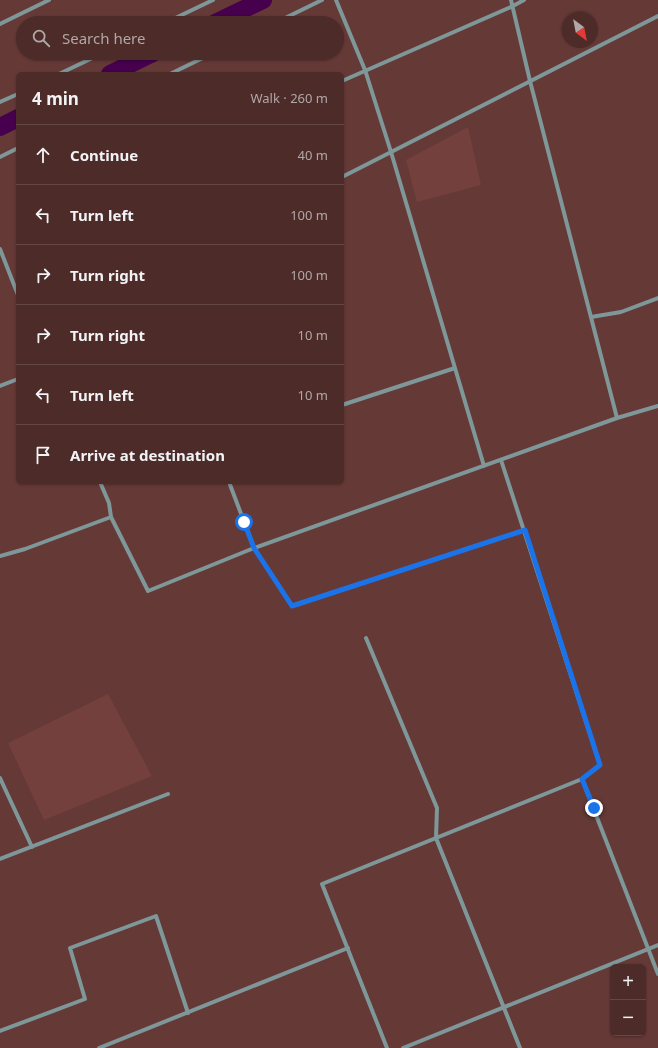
<!DOCTYPE html>
<meta charset="utf-8">
<style>
body{margin:0;font-family:"Noto Sans",sans-serif;background:#563734;color:#f1f3f6}
.controls{position:absolute;right:12px;bottom:12px;display:grid;overflow:hidden;border-radius:6px;box-shadow:0 1px 3px #0004}
.controls button{width:36px;height:36px;display:grid;place-items:center;padding:0;border:0;border-bottom:1px solid #634745;background:#4c2b28;color:#f1f3f6;font:20px sans-serif}
.compass{position:absolute;left:562px;top:12px;width:36px;height:36px;border-radius:50%;background:#4c2b28;box-shadow:0 1px 3px #0004;rotate:148deg}
.stop{position:absolute;width:12px;height:12px;margin:-9px;border:3px solid #1a73e8;border-radius:50%;background:#fff}
.stop.end{background:#1a73e8;border-color:#fff;box-shadow:0 1px 4px #0008}
.list{margin:0;padding:0;list-style:none}
h2{display:flex;justify-content:space-between;align-items:center;height:52px;margin:0;padding:0 16px;font-size:17px}
h2 small{font-size:13px;font-weight:400;color:#b2a7a8}
.list li{display:grid;grid-template-columns:26px 1fr auto;gap:12px;align-items:center;box-sizing:border-box;height:60px;padding:0 16px;border-top:1px solid #634745}
.list b{display:block;font-size:15px;white-space:nowrap}
.list em{font-size:13px;font-style:normal;color:#b2a7a8}
.icon{flex:none;width:22px;height:22px;fill:none;stroke:currentColor;stroke-width:2;stroke-linecap:round;stroke-linejoin:round}
.map{position:relative;flex:none;width:658px;height:1048px;overflow:hidden}
.search{position:absolute;background:#4c2b28;box-shadow:0 1px 3px #0004;left:16px;top:16px;width:328px;height:44px;display:flex;align-items:center;gap:10px;box-sizing:border-box;padding:0 14px;border-radius:22px;color:#b2a7a8;font-size:15px}
.panel{position:absolute;background:#4c2b28;box-shadow:0 1px 3px #0004;left:16px;top:72px;width:328px;height:412px;border-radius:6px}
.map>svg:first-child{display:block}
.built{fill:#74403d}
.lines{fill:none;stroke-linecap:round;stroke-linejoin:round}
.canal{stroke:#46004d;stroke-width:18}
.minor{stroke:#7e9799;stroke-width:4}
.route{stroke:#1a73e8;stroke-width:5}
</style>
<div class="map">
<svg width="658" height="1048" viewBox="0 0 658 1048">
<rect width="100%" height="100%" fill="#653936"/>
<path class="built" d="M468,127L481,185L417,202L406,160Z
M108,694L152,776L44,820L8,743Z"/>
<g class="lines">
<path class="canal" d="M215,23L263,0
M110,74L153,53
M0,127L18,118"/>
<path class="minor" d="M336,0L365,70L391,152L484,466
M165,23L213,0
M275,23L322,0
M0,24L49,0
M59,74L103,53
M170,74L213,53
M342,81L513,6L524,0
M0,102L18,94
M0,157L18,148
M342,177L658,16
M0,249L18,295
M591,317L621,312L658,298
M0,386L18,379
M342,405L455,368
M617,418L658,406
M501,460L600,765L582,779
M100,482L109,503L111,517L148,591L254,548L292,606L525,530
M229,482L254,548L617,418L530,81L511,0
M0,556L25,549L111,517
M366,638L437,808L436,838L520,1048
M0,778L32,847
M0,859L168,794
M0,1031L85,999L70,948L156,916L188,1013
M99,1048L348,948
M387,1048L322,884L582,779L658,974
M403,1048L658,945"/>
</g>
<g class="lines">
<path class="route" d="M244,522L254,548L292,606L525,530L600,765L582,779L594,808"/>
</g>
</svg>
<div class="controls">
<button>+</button>
<button>−</button>
</div>
<svg class="compass" viewBox="-18 -18 36 36"><path d="M0-13l5 13h-10z" fill="#e53935"/><path d="M0 13l5-13h-10z" fill="#b2a7a8"/></svg>
<div class="stop" style="left:244px;top:522px"></div>
<div class="stop end" style="left:594px;top:808px"></div>
<div class="search"><svg class="icon" aria-label="search" viewBox="0 0 24 24"><circle cx="10" cy="10" r="6"/><path d="M15 15l6 6"/></svg>Search here</div>
<section class="panel">
<h2>4 min<small>Walk · 260 m</small></h2>
<ul class="list">
<li><svg class="icon" aria-label="ahead" viewBox="0 0 24 24"><path d="M12 20V5M6 11l6-6 6 6"/></svg><div><b>Continue</b></div><em>40 m</em></li>
<li><svg class="icon" aria-label="left" viewBox="0 0 24 24"><path d="M17 20v-9H6M10 6l-5 5 5 5"/></svg><div><b>Turn left</b></div><em>100 m</em></li>
<li><svg class="icon" aria-label="right" viewBox="0 0 24 24"><path d="M7 20v-9h11M14 6l5 5-5 5"/></svg><div><b>Turn right</b></div><em>100 m</em></li>
<li><svg class="icon" aria-label="right" viewBox="0 0 24 24"><path d="M7 20v-9h11M14 6l5 5-5 5"/></svg><div><b>Turn right</b></div><em>10 m</em></li>
<li><svg class="icon" aria-label="left" viewBox="0 0 24 24"><path d="M17 20v-9H6M10 6l-5 5 5 5"/></svg><div><b>Turn left</b></div><em>10 m</em></li>
<li><svg class="icon" aria-label="arrive" viewBox="0 0 24 24"><path d="M6 21V4h12l-3 4 3 4H6"/></svg><div><b>Arrive at destination</b></div></li>
</ul>
</section>
</div>
